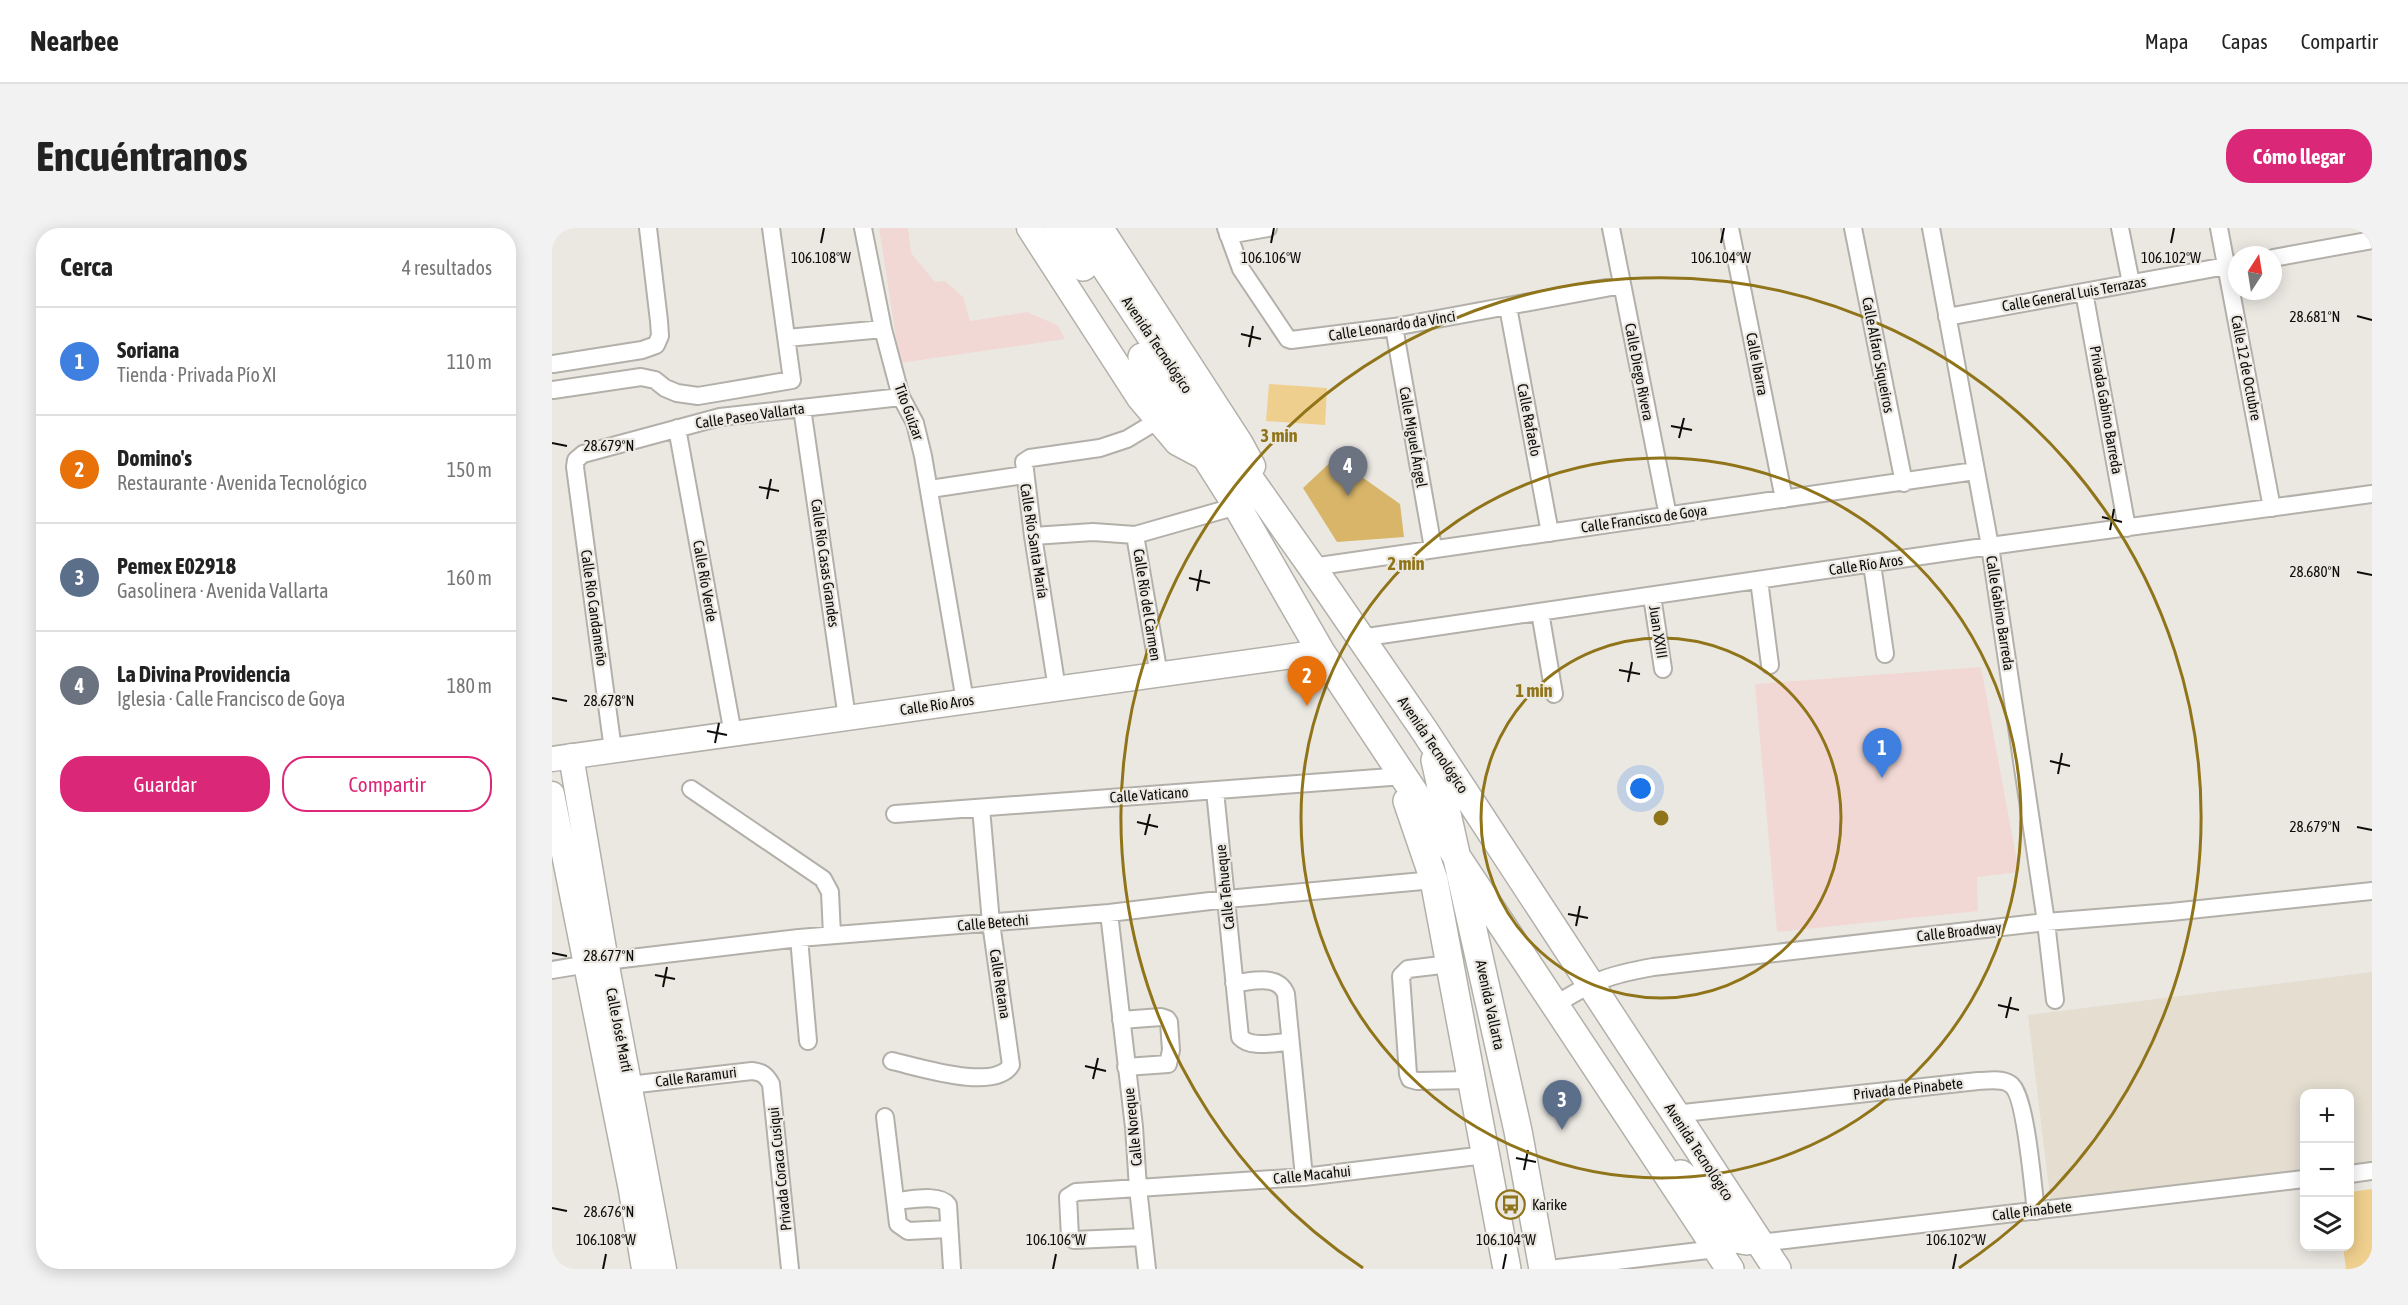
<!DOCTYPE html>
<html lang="es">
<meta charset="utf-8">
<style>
body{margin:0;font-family:"Asap Condensed",sans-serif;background:#f2f2f2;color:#222}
.controls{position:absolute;right:18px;bottom:18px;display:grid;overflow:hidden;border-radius:12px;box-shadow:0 3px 15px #0003}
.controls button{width:54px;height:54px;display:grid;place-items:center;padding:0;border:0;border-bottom:2px solid #e0e0e0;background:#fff;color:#222;font:30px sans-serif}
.compass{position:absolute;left:1676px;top:18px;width:54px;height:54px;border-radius:50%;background:#fff;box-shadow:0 3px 15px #0003;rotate:12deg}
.you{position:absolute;left:1089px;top:561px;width:21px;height:21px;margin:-15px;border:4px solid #fff;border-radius:50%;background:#1a73e8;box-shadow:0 0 0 9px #1a73e833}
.badge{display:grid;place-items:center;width:39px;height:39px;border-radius:50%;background:#db2777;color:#fff;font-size:20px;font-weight:700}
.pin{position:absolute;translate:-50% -50px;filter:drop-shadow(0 2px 3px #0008)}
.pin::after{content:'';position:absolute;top:32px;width:21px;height:18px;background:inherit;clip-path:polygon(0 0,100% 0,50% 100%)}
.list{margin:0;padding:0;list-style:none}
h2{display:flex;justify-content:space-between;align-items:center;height:78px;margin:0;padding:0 24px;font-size:26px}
h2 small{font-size:20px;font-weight:400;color:#767676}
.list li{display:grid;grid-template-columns:39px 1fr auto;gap:18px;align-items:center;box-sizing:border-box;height:108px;padding:0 24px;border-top:2px solid #e0e0e0}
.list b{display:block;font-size:22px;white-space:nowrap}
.list p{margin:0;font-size:20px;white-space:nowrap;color:#767676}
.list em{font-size:20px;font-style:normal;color:#767676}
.actions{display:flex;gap:12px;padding:18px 24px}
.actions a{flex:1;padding:14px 0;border:2px solid #db2777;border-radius:24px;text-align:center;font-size:21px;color:#db2777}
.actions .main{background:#db2777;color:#fff}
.icon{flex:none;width:33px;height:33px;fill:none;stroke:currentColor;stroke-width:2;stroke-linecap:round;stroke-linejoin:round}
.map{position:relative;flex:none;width:1820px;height:1041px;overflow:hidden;border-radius:24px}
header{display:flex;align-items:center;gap:36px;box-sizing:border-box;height:84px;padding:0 30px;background:#fff;border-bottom:2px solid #e0e0e0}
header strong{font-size:28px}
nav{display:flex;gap:33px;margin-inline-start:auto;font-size:21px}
.intro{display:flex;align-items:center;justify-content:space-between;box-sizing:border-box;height:144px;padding:0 36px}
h1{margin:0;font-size:42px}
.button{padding:15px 27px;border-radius:24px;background:#db2777;color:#fff;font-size:21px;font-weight:700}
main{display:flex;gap:36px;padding:0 36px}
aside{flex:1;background:#fff;border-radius:24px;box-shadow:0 3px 15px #0003}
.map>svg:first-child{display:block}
.commercial{fill:#f2d8d4}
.built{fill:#e4ddd0}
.green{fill:#efcf8d}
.building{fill:#d8b569}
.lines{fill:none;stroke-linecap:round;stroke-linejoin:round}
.street-casing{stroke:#b3b0aa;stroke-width:20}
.secondary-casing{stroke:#b3b0aa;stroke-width:27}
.primary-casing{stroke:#b3b0aa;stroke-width:30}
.street{stroke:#fff;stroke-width:16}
.secondary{stroke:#fff;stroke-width:24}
.primary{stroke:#fff;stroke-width:27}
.ticks{fill:none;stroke:#0d0c0a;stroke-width:2}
.ring{fill:none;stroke:#907419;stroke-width:3}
.labels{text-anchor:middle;stroke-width:4.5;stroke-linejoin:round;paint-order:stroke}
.street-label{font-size:15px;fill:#0d0c0a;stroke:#ebe8e2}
.poi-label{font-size:15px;fill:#0d0c0a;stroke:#ebe8e2;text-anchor:start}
.ticks-label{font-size:15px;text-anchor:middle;fill:#0d0c0a;stroke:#ebe8e2;stroke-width:4.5;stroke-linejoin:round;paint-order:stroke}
.centre{fill:#907419;stroke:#ebe8e2;stroke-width:3}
.ring-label{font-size:18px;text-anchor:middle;font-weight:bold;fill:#907419;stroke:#ebe8e2;stroke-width:4.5;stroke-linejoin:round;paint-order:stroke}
</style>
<header>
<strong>Nearbee</strong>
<nav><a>Mapa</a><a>Capas</a><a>Compartir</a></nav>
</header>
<div class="intro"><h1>Encuéntranos</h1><a class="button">Cómo llegar</a></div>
<main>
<aside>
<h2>Cerca<small>4 resultados</small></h2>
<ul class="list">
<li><span class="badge" style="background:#3f7fe0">1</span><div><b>Soriana</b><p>Tienda · Privada Pío XI</p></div><em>110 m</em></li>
<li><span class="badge" style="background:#e8710a">2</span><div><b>Domino's</b><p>Restaurante · Avenida Tecnológico</p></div><em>150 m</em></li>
<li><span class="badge" style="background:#5c6f8a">3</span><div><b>Pemex E02918</b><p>Gasolinera · Avenida Vallarta</p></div><em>160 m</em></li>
<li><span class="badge" style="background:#6b7280">4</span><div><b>La Divina Providencia</b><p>Iglesia · Calle Francisco de Goya</p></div><em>180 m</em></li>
</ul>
<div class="actions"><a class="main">Guardar</a><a>Compartir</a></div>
</aside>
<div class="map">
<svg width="1820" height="1041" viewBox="0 0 1820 1041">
<rect width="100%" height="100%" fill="#ebe8e2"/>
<path class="commercial" d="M327,0H356L359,25L383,54L393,53L411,69L418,93L475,84L505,97L513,111L348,135Z
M1429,439L1467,644L1425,649L1426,683L1225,704L1203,456Z"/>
<path class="built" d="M1820,744V937L1798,940V866H1752V946L1499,977L1476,787Z"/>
<path class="green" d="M717,156L775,160L773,197L714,193Z
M1820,961V1041H1794L1791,1019L1798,1018V964Z"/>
<path class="building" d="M783,230L848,276L852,309L785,314L751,260Z"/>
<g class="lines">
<defs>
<path id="street" d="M311,0L331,101L349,169L363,195L371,228L413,473
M674,0L689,41L736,111L739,112L842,99L1070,57
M1059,0L1116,288
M1178,0L1232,271
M1301,0L1352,255
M1379,0L1438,318L1494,694L1503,772
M1568,0L1579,55
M1667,0L1720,280
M676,7L716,0
M1721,30L1820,12
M1532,64L1575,300
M956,79L998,305
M1395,89L1685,36
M842,99L881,320
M235,110L331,101
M1,136L90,122L104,117L108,108L107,93L96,0
M1,162L89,149L103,152L113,160L125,165L146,168L240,152L219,0
M250,180L295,490
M125,200L181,506
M378,261L472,247
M583,307L607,447
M481,308L541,304L583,307L685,278
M1320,336L1333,426
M760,339L1423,243
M1207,352L1218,437
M1100,368L1111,441
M988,384L1002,466
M808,410L1438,318L1820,266
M505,461L481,308L472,234L478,230L548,220L575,211L605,193
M61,522L23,239L24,232L31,226L168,189L349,169
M139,561L271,651L278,664L280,707
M663,563L688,809C699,821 723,814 738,814
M343,586L852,548
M557,685L582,899L586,960L752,949L933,927
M247,710L256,813
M898,736L856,741L849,748L856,846L858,851L865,853L920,852
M0,742L54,733L247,710L557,685L675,671L882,652
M682,755C700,754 726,745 734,766L752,949
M1003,777C1041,753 1056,747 1101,739L1494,694L1619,684L1820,663
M569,792L609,789L615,791L617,794L619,822L616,836L574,839
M340,833C367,839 443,864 459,837L439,695L429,580
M77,857L200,843C210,844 214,847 219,856L238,1041
M1122,886L1426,853C1436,853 1449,850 1458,856C1474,865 1481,962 1484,983
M333,889L346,996L356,1003L397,1001
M1798,946L1820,943
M344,973C358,972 387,965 396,977L400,1041
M591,1009L522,1012L518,1009L516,969L524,964L586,960L595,1041
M1208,1015L1752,951
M998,1041L1164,1021"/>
<path id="secondary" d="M477,0L587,170L625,215L655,231
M549,0L688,214L701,238
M19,528L54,733L112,1041
M0,531L769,424
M0,566L79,962L92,1041"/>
<path id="primary" d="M505,0L531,39
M527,0L623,145L760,339L872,502L1225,1041
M590,129L685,278L769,424L1178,1041
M883,532L966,903L991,1041
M855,573L882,652L955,1041
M1129,946L1144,958L1184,1011L1195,1013"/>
</defs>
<use href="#street" class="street-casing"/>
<use href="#secondary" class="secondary-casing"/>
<use href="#primary" class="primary-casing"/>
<use href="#street" class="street"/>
<use href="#secondary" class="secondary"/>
<use href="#primary" class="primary"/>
</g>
<path class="ticks" d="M269,15L272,0M719,15L722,0M1169,15L1172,0M1619,15L1622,0M1805,88L1820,92M689,106L709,111M697,119L701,98M1119,198L1140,202M1127,210L1132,190M0,215L15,218M207,259L227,263M215,271L219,251M1550,289L1570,294M1558,302L1562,281M1805,344L1820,347M637,350L658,355M645,363L649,342M1067,442L1088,446M1076,454L1080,434M0,470L15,473M155,503L175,507M163,515L167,495M1498,533L1518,538M1506,546L1510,525M585,594L606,599M1805,599L1820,602M593,607L598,586M1016,686L1036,690M1024,698L1028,678M0,725L15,728M103,747L123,751M111,759L115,739M1446,777L1467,782M1454,790L1459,769M533,838L554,843M541,851L546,830M964,930L984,934M972,942L976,922M0,980L15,983M51,1041L54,1026M501,1041L504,1026M951,1041L954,1026M1401,1041L1404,1026"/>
<g class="ring">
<circle cx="1109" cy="590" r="180"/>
<circle cx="1109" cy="590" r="360"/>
<path d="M811 1040A540 540 0 1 1 1407 1040"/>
</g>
<defs>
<symbol id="bus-ring" viewBox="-11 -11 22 22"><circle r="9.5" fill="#ebe8e2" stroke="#907419" stroke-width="1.5"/><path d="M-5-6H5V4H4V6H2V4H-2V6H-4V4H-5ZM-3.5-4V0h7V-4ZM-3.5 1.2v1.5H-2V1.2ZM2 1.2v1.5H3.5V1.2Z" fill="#907419"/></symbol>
</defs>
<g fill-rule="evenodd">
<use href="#bus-ring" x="942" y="960" width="33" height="33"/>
</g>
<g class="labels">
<g class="street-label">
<text transform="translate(1522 66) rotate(-10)" y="5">Calle General Luis Terrazas</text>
<text transform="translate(840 98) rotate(-9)" y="5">Calle Leonardo da Vinci</text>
<text transform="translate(605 117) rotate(56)" y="5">Avenida Tecnológico</text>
<text transform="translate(1326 127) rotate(79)" y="5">Calle Alfaro Siqueiros</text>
<text transform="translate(1205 136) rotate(79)" y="5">Calle Ibarra</text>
<text transform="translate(1694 140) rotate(79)" y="5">Calle 12 de Octubre</text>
<text transform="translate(1087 144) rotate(79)" y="5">Calle Diego Rivera</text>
<text transform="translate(1554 182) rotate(80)" y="5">Privada Gabino Barreda</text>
<text transform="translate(357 184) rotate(70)" y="5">Tito Guízar</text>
<text transform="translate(198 188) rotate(-8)" y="5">Calle Paseo Vallarta</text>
<text transform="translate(977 192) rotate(79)" y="5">Calle Rafaelo</text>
<text transform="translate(861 209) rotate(80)" y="5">Calle Miguel Ángel</text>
<text transform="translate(1092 291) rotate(-8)" y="5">Calle Francisco de Goya</text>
<text transform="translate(482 313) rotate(81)" y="5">Calle Río Santa María</text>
<text transform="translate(273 335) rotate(82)" y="5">Calle Río Casas Grandes</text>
<text transform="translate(1314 337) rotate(-8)" y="5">Calle Río Aros</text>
<text transform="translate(153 353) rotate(80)" y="5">Calle Río Verde</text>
<text transform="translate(595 377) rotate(81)" y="5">Calle Río del Carmen</text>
<text transform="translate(42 380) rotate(82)" y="5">Calle Río Candameño</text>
<text transform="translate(1448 385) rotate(81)" y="5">Calle Gabino Barreda</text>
<text transform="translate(1106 404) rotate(81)" y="5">Juan XXIII</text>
<text transform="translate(385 477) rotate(-8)" y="5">Calle Río Aros</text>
<text transform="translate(881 517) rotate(56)" y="5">Avenida Tecnológico</text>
<text transform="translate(597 567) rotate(-4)" y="5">Calle Vaticano</text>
<text transform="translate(673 659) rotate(-96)" y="5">Calle Tehueque</text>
<text transform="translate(441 695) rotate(-5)" y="5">Calle Betechi</text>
<text transform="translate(1407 704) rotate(-6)" y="5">Calle Broadway</text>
<text transform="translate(448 756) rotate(81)" y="5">Calle Retana</text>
<text transform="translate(938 777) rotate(78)" y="5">Avenida Vallarta</text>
<text transform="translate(67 802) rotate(79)" y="5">Calle José Martí</text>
<text transform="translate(144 849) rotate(-7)" y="5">Calle Raramuri</text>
<text transform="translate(1356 861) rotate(-6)" y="5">Privada de Pinabete</text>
<text transform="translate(581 899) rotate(-96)" y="5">Calle Noreque</text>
<text transform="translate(1147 924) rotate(57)" y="5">Avenida Tecnológico</text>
<text transform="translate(228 941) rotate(-96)" y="5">Privada Coraca Cusiqui</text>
<text transform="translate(760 947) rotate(-6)" y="5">Calle Macahui</text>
<text transform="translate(1480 983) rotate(-7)" y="5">Calle Pinabete</text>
</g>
<g class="poi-label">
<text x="980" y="982">Karike</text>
</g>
</g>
<g class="ticks-label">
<text x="269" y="35">106.108°W</text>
<text x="719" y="35">106.106°W</text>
<text x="1169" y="35">106.104°W</text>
<text x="1619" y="35">106.102°W</text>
<text x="1763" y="94">28.681°N</text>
<text x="57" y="223">28.679°N</text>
<text x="1763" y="349">28.680°N</text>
<text x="57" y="478">28.678°N</text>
<text x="1763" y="604">28.679°N</text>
<text x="57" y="733">28.677°N</text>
<text x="57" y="989">28.676°N</text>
<text x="54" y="1017">106.108°W</text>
<text x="504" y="1017">106.106°W</text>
<text x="954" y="1017">106.104°W</text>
<text x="1404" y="1017">106.102°W</text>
</g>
<circle cx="1109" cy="590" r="9" class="centre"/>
<g class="ring-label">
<text x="727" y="214">3 min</text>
<text x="854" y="342">2 min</text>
<text x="982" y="469">1 min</text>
</g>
</svg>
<div class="controls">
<button>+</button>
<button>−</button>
<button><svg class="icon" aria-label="layers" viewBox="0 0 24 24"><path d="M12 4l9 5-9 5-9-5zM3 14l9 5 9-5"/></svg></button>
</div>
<svg class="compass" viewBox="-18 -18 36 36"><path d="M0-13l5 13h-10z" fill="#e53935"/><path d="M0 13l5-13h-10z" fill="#767676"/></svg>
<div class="you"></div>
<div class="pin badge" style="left:1330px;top:550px;background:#3f7fe0">1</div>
<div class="pin badge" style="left:755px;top:478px;background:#e8710a">2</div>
<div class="pin badge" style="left:1010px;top:902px;background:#5c6f8a">3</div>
<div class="pin badge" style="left:796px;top:268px;background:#6b7280">4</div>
</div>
</main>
